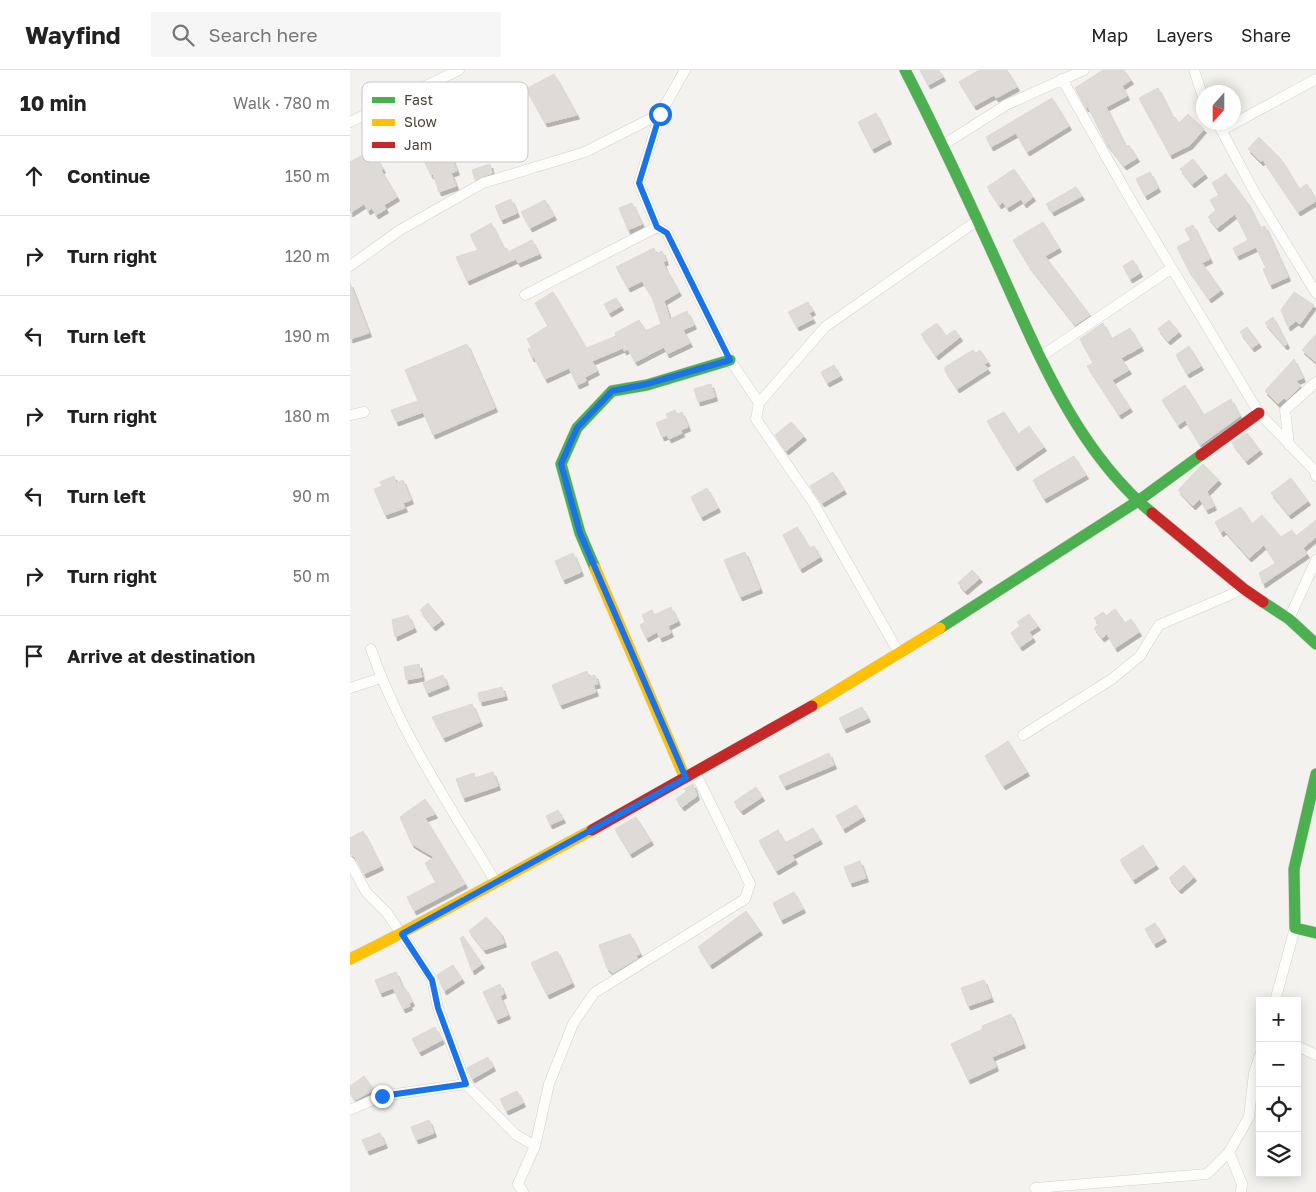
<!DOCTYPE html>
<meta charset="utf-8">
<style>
body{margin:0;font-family:"Golos Text",sans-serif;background:#f6f6f6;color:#222}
.controls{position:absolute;right:15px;bottom:15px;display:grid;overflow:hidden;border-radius:0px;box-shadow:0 2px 12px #0003}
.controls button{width:45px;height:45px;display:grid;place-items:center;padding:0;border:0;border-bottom:1px solid #e0e0e0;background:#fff;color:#222;font:25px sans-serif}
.compass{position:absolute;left:846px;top:15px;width:45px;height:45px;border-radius:50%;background:#fff;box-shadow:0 2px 12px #0003;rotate:201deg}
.stop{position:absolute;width:15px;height:15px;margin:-11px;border:4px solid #1a73e8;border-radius:50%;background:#fff}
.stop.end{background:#1a73e8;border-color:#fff;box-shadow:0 1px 5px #0008}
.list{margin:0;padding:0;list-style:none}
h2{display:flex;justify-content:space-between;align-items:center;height:65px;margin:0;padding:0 20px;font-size:21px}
h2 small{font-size:16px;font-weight:400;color:#767676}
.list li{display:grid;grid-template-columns:32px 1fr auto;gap:15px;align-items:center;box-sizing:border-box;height:80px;padding:0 20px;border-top:1px solid #e0e0e0}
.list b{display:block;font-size:19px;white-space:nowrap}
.list em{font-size:16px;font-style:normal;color:#767676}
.icon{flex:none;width:28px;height:28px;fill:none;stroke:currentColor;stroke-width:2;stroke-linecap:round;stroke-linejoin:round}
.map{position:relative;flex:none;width:966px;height:1122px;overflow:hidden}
header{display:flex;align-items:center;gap:30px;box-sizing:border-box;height:70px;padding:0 25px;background:#fff;border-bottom:1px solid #e0e0e0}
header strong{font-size:24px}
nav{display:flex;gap:28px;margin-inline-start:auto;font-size:18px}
.search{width:350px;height:45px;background:#f6f6f6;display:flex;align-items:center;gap:12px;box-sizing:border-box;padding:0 18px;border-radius:0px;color:#767676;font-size:19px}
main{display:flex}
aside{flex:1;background:#fff}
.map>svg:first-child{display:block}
.building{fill:#dedbd6;stroke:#dcd9d4;filter:url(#shadow)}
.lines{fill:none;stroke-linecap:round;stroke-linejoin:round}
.street-casing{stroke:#d2d0cb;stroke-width:11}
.fast-casing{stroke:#d3cfc5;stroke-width:12}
.slow-casing{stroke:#d3cfc5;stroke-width:12}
.jam-casing{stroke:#d3cfc5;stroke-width:12}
.street{stroke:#fdfdfc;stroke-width:10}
.fast{stroke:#4caf50;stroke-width:11}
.slow{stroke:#ffc107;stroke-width:11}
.jam{stroke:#c62828;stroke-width:11}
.route{stroke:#1a73e8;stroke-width:6}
.key{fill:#fff;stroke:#c9c7c4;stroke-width:1}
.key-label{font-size:14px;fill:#4b4439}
</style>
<header>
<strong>Wayfind</strong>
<div class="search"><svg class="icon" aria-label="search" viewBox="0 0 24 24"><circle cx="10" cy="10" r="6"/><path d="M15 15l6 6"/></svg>Search here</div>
<nav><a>Map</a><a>Layers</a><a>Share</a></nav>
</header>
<main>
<aside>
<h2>10 min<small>Walk · 780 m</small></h2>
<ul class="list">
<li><svg class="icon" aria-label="ahead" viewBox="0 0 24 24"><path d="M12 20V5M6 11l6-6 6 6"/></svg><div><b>Continue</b></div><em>150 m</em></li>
<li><svg class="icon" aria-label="right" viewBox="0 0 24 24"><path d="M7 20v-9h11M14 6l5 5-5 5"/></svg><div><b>Turn right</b></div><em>120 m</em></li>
<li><svg class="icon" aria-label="left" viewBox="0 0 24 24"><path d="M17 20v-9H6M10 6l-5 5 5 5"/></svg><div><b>Turn left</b></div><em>190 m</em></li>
<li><svg class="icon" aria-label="right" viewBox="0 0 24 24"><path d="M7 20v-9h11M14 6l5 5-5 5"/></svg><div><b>Turn right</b></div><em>180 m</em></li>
<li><svg class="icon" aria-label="left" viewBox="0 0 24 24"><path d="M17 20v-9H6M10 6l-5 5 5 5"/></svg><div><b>Turn left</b></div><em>90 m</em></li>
<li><svg class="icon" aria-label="right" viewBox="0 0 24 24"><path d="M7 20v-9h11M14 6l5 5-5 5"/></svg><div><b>Turn right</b></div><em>50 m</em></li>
<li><svg class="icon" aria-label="arrive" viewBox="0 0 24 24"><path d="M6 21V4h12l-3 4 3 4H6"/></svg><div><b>Arrive at destination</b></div></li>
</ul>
</aside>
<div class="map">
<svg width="966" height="1122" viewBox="0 0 966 1122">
<defs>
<filter id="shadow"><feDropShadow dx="2.5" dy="4" stdDeviation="0" flood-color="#0004"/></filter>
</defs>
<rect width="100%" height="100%" fill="#f4f2ee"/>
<path class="building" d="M570,0H589L593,7L578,15Z
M629,0H657L667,17L646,28L644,25L624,36L609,12Z
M753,0H774L781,10L772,16L777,26L756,37L776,77L779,75L787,88L774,96L756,73L738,37L736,38L725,18Z
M204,4L227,45L195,53L176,19Z
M808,18L823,48L825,47L829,53L838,44L854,59L840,75L820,85L789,28Z
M702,28L719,56L677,82L666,63L641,77L636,67Z
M526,43L539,70L522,79L508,52Z
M909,67L931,89L949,119L957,114L966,131L948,142L913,90L911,92L898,79Z
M22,80L33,99L31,100L47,127L34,135L36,139L26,145L22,138L18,141L14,134L0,143V92Z
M99,81L107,101L101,103L106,116L89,122L83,104L81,105L74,91Z
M843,89L855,104L842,114L830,99Z
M140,94L142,103L125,110L122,100Z
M664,99L683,127L674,134L671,129L657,138L653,132L649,135L637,117Z
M800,102L808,118L795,126L786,109Z
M876,104L897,132L910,158L915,156L938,207L920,215L913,199L916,198L906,177L887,186L883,178L898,170L885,144L867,158L858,147L866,140L860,130L869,125L862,113Z
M726,117L732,126L702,142L696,134Z
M161,129L167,143L151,150L145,136Z
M195,130L204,146L180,158L171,142Z
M282,133L292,154L278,160L269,138Z
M693,152L709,178L695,186L740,245L725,255L679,196L663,170Z
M141,153L154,179L157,178L158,182L182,170L189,184L168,193L166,189L117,211L106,187L128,180L120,165Z
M843,155L860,189L852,193L871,220L859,229L838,199L827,177L841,170L835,159Z
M304,178L306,184L312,181L316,191L313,192L316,199L329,222L314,231L320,249L337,241L344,255L333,260L340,273L317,284L314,277L285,292L278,279L274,281L273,278L242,291L247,301L235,307L236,311L227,315L219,298L195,309L184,287L182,288L178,279L182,278L177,269L198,256L185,233L203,222L236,278L266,266L265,263L289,250L295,261L311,254L302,227L292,211L278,218L266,197Z
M783,190L790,203L780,209L773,196Z
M0,213L19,263L0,269Z
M944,222L964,235L950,254L946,251L938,257L931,240Z
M266,228L271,236L259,243L254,234Z
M458,232L463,241L459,243L463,249L447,257L438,242Z
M923,247L937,274L935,276L915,253Z
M819,250L829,262L818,271L808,259Z
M587,253L596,266L605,260L610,267L586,286L571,264Z
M753,253L761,269L780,258L791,277L771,288L779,300L762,310L780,338L769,345L737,296L743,293L730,269Z
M897,257L909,273L902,278L890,262Z
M966,264V292L952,280Z
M117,274L145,338L83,365L73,342L46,352L41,340L68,331L55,300Z
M839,276L851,296L837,304L826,285Z
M623,280L626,283L630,280L638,292L634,294L638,299L607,319L595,301V297Z
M944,289L953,308L946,311L951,316L936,330L934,328L928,334L915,321Z
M484,295L490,306L477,313L471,302Z
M361,314L365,327L348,332L344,319Z
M835,315L854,345L881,329L890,346L850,375L835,350L828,355L812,330Z
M325,340L327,344L332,342L338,357L331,360L332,363L319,369L317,365L312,367L306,353L318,348L316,344Z
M654,342L668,364L679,356L694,377L665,397L637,351Z
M441,352L454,366L436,381L425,365Z
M897,363L910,380L896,391L882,373Z
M724,386L736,405L694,429L683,410Z
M853,394L869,410L857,422L864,436L856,440L850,429L843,436L828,420Z
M483,402L494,420L472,433L460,416Z
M44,406L46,413L53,410L61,430L53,433L55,438L35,445L24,419L32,416L30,412Z
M941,408L958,431L939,445L921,423Z
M357,418L368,438L351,447L341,427Z
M891,437L902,454L912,445L931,467L942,460L946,466L966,450V467L953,478L957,484L913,514L909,503L926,493L914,475L899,488L874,460L871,463L865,452Z
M447,457L460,478L464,476L470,487L450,499L433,465Z
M395,482L410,519L390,527L374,490Z
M223,483L231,502L213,510L205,491Z
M622,500L630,508L615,521L608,513Z
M78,533L92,550L83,557L70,540Z
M321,537L328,551L318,556L321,563L310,568L307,562L296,568L290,555L295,552L292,545L302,540L304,545Z
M765,539L775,553L781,549L789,562L765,578L757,564L752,568L744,558L749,554L744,548L753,542L756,546Z
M679,544L688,556L679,562L683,568L670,577L661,563L670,556L667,552Z
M58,545L64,558L45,567L42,550Z
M69,594L72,607L56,610L54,597Z
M237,601L239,607L245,605L248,614L243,615L246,622L210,635L202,615Z
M93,605L97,615L77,623L73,613Z
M152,617L155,626L130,632L128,623Z
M122,634L130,652L93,668L82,647Z
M512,637L518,648L494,659L489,648Z
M658,671L677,702L653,716L635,686Z
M479,683L484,695L434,716L429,706Z
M143,702L148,716L113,728L106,709L124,703L125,708Z
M343,714L347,726L332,737L326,729L336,722L334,719Z
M406,717L412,727L391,741L384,732Z
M75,729L85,744L75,748L115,814L64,841L57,827L86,812L75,793L84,787L62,774L50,747Z
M506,735L513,747L493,759L486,746Z
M208,740L213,749L200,755L196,746Z
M286,747L301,771L280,784L265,759Z
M463,758L470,770L442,785L445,790L426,801L409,771L428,760L435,773Z
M13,761L31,796L14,804L6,789L0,783V768Z
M793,775L806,795L783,810L770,790Z
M510,791L516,808L500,813L494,797Z
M834,795L844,807L829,820L819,808Z
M444,822L453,839L431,850L423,833Z
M396,841L410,861L360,895L348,877Z
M136,847L150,862L154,873L134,880L119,861Z
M805,853L814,868L804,874L795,859Z
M280,864L290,884L286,886L288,888L263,903L257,898L249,875Z
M113,866L132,894L122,901L110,868Z
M207,881L222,913L197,925L181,893Z
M103,895L112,909L94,921L87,905Z
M46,902L53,919L55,918L62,932L59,934L60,936L53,939L43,918L30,923L25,910Z
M634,910L641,928L618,936L611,918Z
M150,914L154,924L150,926L158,945L146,950L133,922Z
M661,944L673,974L642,987L646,997L618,1010L601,974L633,959L632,956Z
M85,957L92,970L69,982L62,969Z
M138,987L143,997L122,1009L117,998Z
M14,1006L24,1020L5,1030L0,1023V1016Z
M167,1021L173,1033L156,1041L150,1029Z
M79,1050L84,1063L66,1070L61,1057Z
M30,1063L35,1074L17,1081L12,1070Z"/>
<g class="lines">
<defs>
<path id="street" d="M844,0L854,30
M712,9L779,127L909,343L964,400L966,406
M0,52L109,0
M867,52L906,125L966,223
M872,60L966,9
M593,75L656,35L734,0
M307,157L317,163L380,290L409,333L406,349L464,434L549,583
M0,196L50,160L133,113L235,82L310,44
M175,225L307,157L289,113L310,44L335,0
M690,287L822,198
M409,333L475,257L628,150
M0,345L14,342
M939,375L935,340L966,312
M939,549L966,490
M21,579C49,661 100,736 145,811
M0,618L31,608
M673,665L762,609L790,586L809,555L894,519
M0,792L16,822L37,843L82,909L88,938L116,1014L165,1064L185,1076
M925,931L945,858
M947,976L966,985
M0,1040L32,1026L116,1014
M879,1082L892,1114L891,1122
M685,1118L857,1104L879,1082L899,1047L904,1003L910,985
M173,1122L168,1114L185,1076L199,1014L223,954L244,923L395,829L400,814L345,702"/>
<path id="fast" d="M555,0C588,64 618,129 648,195C688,283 726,380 802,443
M245,498L230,463L211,394L227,358L262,321L297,315L380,290
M913,532L939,549L966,574
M590,558L788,431L851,385
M966,704L944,799L945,858L966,863"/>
<path id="slow" d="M245,498L335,708
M462,636L590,558
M0,889C82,849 161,803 242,760"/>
<path id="jam" d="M851,385L909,343
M802,443L894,519L913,532
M242,760L462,636"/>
</defs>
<use href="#street" class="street-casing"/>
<use href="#fast" class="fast-casing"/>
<use href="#slow" class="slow-casing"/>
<use href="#jam" class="jam-casing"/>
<use href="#street" class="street"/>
<use href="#fast" class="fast"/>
<use href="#slow" class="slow"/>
<use href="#jam" class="jam"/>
</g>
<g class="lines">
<path class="route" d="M32,1026L116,1014L88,938L82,910L52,864L336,708L230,463L211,394L227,358L262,321L297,314L380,290L317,163L307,157L289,113L310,44"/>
</g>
<rect x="12" y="12" width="166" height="80" rx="8" class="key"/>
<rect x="22" y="27" width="23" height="6" fill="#4caf50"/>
<rect x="22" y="49" width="23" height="7" fill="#ffc107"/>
<rect x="22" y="72" width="23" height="6" fill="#c62828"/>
<g class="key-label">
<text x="54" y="35">Fast</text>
<text x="54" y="57">Slow</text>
<text x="54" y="80">Jam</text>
</g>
</svg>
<div class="controls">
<button>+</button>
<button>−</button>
<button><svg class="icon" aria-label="locate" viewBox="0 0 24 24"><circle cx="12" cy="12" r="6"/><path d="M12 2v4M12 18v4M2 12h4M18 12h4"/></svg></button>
<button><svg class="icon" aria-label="layers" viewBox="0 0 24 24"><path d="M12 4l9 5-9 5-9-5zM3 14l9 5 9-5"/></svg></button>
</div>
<svg class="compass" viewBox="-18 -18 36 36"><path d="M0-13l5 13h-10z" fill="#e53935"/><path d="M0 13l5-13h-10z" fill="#767676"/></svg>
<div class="stop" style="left:310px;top:44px"></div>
<div class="stop end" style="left:32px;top:1026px"></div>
</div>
</main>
